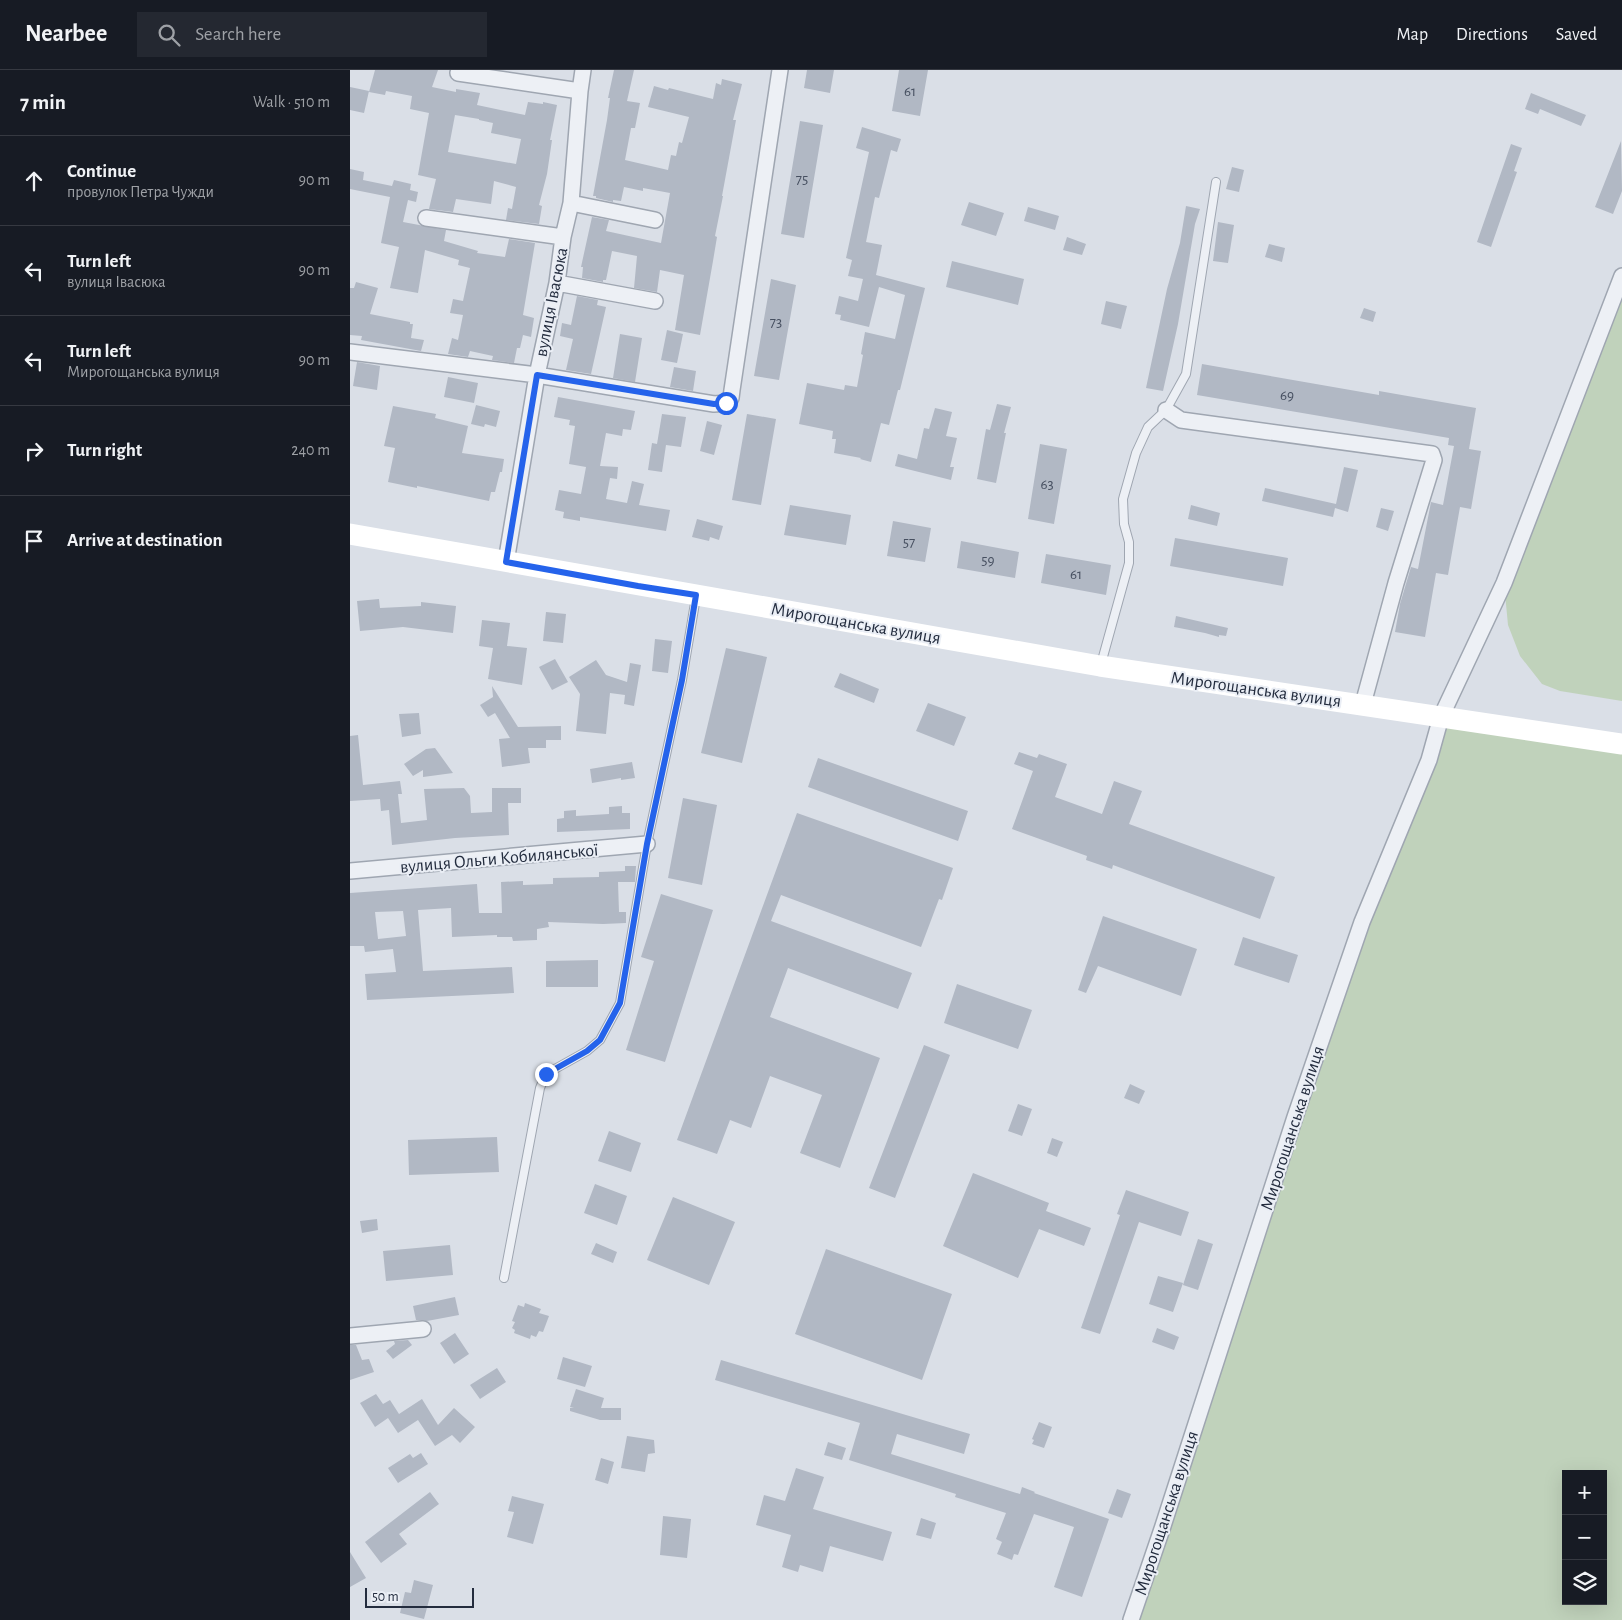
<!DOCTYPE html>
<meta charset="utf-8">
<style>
body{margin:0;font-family:"Alegreya Sans",sans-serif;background:#242831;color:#f1f3f6}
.controls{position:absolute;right:15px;bottom:15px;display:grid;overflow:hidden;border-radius:0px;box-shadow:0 5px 20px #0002}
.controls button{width:45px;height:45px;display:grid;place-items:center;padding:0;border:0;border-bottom:1px solid #363941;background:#171b24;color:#f1f3f6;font:25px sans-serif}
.scale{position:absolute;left:15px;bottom:12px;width:109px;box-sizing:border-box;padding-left:5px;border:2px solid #232c3e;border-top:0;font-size:14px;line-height:18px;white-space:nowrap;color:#232c3e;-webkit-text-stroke:4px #eaeef5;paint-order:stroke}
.stop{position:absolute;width:15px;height:15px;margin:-11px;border:4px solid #2563eb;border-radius:50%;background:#fff}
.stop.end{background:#2563eb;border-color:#fff;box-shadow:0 1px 5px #0008}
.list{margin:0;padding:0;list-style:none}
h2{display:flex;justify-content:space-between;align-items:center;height:65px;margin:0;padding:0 20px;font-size:21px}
h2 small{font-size:16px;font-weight:400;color:#9ea1a6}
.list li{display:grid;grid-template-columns:32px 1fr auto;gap:15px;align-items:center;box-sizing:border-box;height:90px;padding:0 20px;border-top:1px solid #363941}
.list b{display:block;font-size:19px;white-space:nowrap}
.list p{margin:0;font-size:16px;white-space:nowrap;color:#9ea1a6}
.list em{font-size:16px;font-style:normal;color:#9ea1a6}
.icon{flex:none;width:28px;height:28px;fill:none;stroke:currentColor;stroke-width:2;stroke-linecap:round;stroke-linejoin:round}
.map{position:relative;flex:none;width:1272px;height:1550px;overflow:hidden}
header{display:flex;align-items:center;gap:30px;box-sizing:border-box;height:70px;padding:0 25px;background:#171b24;border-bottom:1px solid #363941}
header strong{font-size:24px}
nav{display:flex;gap:28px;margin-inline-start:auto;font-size:18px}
.search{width:350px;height:45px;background:#242831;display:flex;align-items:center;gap:12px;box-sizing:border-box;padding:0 18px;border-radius:0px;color:#9ea1a6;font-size:19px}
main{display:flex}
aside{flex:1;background:#171b24}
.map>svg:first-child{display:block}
.green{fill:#c0d2bb;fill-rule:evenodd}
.building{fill:#b1b8c4;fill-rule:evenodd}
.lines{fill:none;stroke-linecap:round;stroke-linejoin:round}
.service-casing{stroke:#9fa6b1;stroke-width:10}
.minor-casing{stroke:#9fa6b1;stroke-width:18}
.service{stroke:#edf0f5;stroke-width:8}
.minor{stroke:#edf0f5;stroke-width:15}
.secondary{stroke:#fff;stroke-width:21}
.route{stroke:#2563eb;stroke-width:6}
.labels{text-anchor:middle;stroke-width:4;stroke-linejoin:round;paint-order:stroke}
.number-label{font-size:15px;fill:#464f60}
.street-label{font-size:18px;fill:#232c3e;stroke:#eaeef5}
</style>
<header>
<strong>Nearbee</strong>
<div class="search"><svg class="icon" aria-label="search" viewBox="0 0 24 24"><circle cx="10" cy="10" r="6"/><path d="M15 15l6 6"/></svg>Search here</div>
<nav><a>Map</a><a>Directions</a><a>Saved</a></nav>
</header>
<main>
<aside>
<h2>7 min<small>Walk · 510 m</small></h2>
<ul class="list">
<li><svg class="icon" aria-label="ahead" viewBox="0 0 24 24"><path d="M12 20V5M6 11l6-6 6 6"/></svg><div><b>Continue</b><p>провулок Петра Чужди</p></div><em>90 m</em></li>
<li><svg class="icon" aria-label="left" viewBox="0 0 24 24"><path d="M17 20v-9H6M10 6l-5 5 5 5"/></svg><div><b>Turn left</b><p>вулиця Івасюка</p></div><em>90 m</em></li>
<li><svg class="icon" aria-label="left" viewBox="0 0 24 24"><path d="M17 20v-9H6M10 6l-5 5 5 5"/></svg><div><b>Turn left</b><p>Мирогощанська вулиця</p></div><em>90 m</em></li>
<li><svg class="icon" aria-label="right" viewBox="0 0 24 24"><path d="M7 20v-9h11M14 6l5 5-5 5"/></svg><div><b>Turn right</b></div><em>240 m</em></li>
<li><svg class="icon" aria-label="arrive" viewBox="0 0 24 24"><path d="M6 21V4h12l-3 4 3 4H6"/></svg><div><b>Arrive at destination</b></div></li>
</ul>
</aside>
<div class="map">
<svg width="1272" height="1550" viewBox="0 0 1272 1550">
<rect width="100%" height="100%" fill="#dadfe7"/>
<path class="green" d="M1272,206V631L1210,621L1192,614L1170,586L1158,555L1154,513Z
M1091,647L1272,674V1550H781L945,1047ZM1216,1404H1253V1531H1216Z"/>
<path class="building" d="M25,0H88L82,17L106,22V19L130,23L127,35L175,45L178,32L193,34V32L207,35L200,70H202L197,104L189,135L192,136L189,154L156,150L158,138L162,139L166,117L144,111L141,134L106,129L103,142L79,139L86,109L68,105L79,43L60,39L62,26L36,21L35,25L19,22ZM105,45L129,49V50L143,53L141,63L171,69L166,94L98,82Z
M264,0H284L277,31L290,33L285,58H281L275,90L318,100L321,85L326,86L329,72L332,73L339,47L298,37L304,16L318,20L319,18L363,29L366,13L371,15L372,9L392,14L383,50H386L372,126H373L365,166L367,167L363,191L350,265L325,260L334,205L310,200L307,222L284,218L287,186L262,181L256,210H253V212L232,208L233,197H231L242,147L259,150L256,161L311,173L320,123L293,118V121L274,117L271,131L263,130V132L246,128V126H243L257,50L260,28H258Z
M457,0H484L480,23L454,18Z
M549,0H578L570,46L542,41Z
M0,17L19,21L14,43L0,40Z
M1181,23L1236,45L1231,56L1190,39L1188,44L1175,39Z
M450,51L473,55L454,168L431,164Z
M512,57L551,69L547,82L541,80L529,128L525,127L516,172L532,175L526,205L575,218L550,320H548L539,355L531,353L521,392L510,389L511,388L484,383L486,369H482L483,361L449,354L457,313L494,320L495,315L507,317L513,285L511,284L515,262L545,269L555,225L529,217L519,257L490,250L491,245L485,244L489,226L508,231L513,209L498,206L502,190L496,188L519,82L506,78Z
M1271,71L1272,121L1263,144L1245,137Z
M1161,74L1172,78L1164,101L1167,102L1141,177L1127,172Z
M882,97L894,100L889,122L876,119Z
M0,99L14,102L13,110L42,116L44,110L61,114L60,120L68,122L66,132L58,130L53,152L96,160L94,171L128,181L127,183L155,187L159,169L185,173L173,245L184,248L181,267L173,265L170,278H167L164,293L142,290L143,286L120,281L118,287L98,284L102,268L108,270L113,245L100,243L103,229L113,231L120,198L108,195L109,190L75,180L68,223L40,218L49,177L31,173L40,127L0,119Z
M619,132L654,143L646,166L611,155Z
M836,136L850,139L845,154L828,254L813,321L796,318L817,219L830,173Z
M678,137L709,146L705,160L674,151Z
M868,152L884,155L878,193L863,191Z
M717,167L736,174L732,185L713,180Z
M919,174L935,178L932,192L915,187Z
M602,191L674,209L668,235L596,217Z
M421,209L446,215L429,310L404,306Z
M6,212L28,218L20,244L60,252V254H63L61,268L74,270L71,281L11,270L12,266L0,265V218H4Z
M227,226L248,230L247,235L256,237L241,304L216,300L223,269L210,266L212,253L221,255Z
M756,231L777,236L771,259L751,254Z
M1014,238L1026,242L1023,252L1010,248Z
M317,260L333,264L327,293L311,290Z
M270,264L292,268L285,312L263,308Z
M7,292L30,296L27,320L3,316Z
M852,294L1029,325V321L1126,338L1119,379L1131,381L1121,439L1110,437L1098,505L1086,503L1075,567L1045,562L1050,534L1061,497L1068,499L1081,432L1093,435L1104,376L1098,375L1099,368L847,325Z
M324,297L346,301L343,321L320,317Z
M98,307L128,313L124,333L94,327Z
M208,327L285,341L281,360L273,359L272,366L256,363L250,396L268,397L267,409L260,408L256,429L277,433L282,411L294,414L289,435L320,440L316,461L230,447V451L213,448L214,442L205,440L209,420L231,424L236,397L219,394L225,356L219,355L220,350L204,347Z
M647,334L661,337L654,363H656L646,413L627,409L636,359L640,360Z
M126,335L150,341L146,357L135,354L134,357L121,354Z
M43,336L86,344L85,348L118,356L112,383L154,389L152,402H150L145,422H141L139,431L67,416V418L38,412L45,378L34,376Z
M585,338L602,342L596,366L607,368L600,397H604L601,410L545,396L548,384L567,389L574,358L579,359Z
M312,344L336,347L331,377L316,375L312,402L298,400L302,373L307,374Z
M397,344L426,349L411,435L382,430Z
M357,351L372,355L364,385L350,381Z
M690,374L717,379L704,454L678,449Z
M994,397L1008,400L998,442L985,438L983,447L912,431L915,418L986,434Z
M440,435L501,445L496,475L434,465Z
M841,435L870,443L867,456L838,449Z
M1031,438L1044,441L1038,461L1026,457Z
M347,449L373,456L369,470L360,467L359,471L342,467Z
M543,451L581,458L575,492L537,486Z
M825,468L938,488L933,516L820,496Z
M611,471L669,482L665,508L607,498Z
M696,484L761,495L756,525L691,513Z
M29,529L30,538L71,536V532L106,536L103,563L53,557L10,561L7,531Z
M196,542L216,544L213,573L193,571Z
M826,546L878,558L876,566L869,565V567L855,563L824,557Z
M132,550L160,553L157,576L177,578L172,615L138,609L143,578L129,576Z
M305,569L322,571L318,603L302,601Z
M376,578L417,587L392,693L351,683Z
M205,589L218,612L202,620L189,597Z
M246,590L256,605L277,612L280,593L291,595L284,636L274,634L275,625L260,623L256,664L226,661L230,624L219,607Z
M490,603L529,619L524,633L484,617Z
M142,616L168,657L211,656V670H196V678H178L180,693L152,697L149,669L160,668L145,643L138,647L130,635L143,627Z
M578,633L616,647L604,676L566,661Z
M69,643L71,664L52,667L49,644Z
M8,665L13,715L50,711L52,724H48L51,753L77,750L74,719L114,718L120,726L121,743L142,742V718H171V733H158L159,765L105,768L42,775L39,740L31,741L30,729L0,731V666Z
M85,678L103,703L73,707V700L63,706L54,694L76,679Z
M669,682L687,688L689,684L717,694L705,727L752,744L764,711L792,721L779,754L925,807L910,849L763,795L762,799L736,790L737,786L662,759L683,701L664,694Z
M468,688L618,741L608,771L458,717Z
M282,692L285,708L271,710V708L242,713L240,699Z
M333,728L367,735L352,815L318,808Z
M272,736V743H280V759L207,762V749L214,748V741L226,740V746L259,744V737Z
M447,743L603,798L592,830L589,829L571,877L431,825L421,851L562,903L548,939L438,898L420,947L530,988L490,1098L450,1083L472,1025L420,1006L401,1058L380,1050L367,1084L327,1070Z
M275,796H286L285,812H268L269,842H276V853L253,854L198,852L199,857L187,859V870L163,871L162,867H147V865L102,867L101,838L68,840L73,901L162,897L164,923L17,930L15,904L46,902L43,879L15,882L14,876H0V823L127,814L129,843H152L151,812L173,811V815L203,814V808L249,807V802L275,801ZM53,841L56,866L28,869L25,842Z
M311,824L363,840L315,992L276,980L304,891L291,887Z
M753,846L847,879L831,926L748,896L736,923L728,920Z
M893,867L948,885L939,913L884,895Z
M248,890V917H196V891Z
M607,914L682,940L668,979L594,953Z
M574,975L600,985L545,1128L519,1118Z
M780,1014L795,1021L789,1034L774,1028Z
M668,1034L682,1039L672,1066L658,1061Z
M259,1061L291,1073L281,1102L248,1091Z
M147,1067L149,1102L59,1105L58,1070Z
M702,1068L713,1072L707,1087L697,1083Z
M623,1103L699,1133L696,1141L741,1158L734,1176L689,1159L668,1208L593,1176Z
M245,1114L277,1126L267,1155L234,1143Z
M776,1120L839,1142L831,1166L789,1152L750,1264L731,1258L770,1145L767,1144Z
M323,1127L385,1152L359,1215L297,1190Z
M27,1149L28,1160L12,1163L10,1151Z
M848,1169L863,1174L848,1220L833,1215Z
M246,1173L267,1182L263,1193L241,1184Z
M100,1175L103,1205L36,1211L33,1181Z
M476,1179L602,1224L572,1310L445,1264Z
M808,1206L833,1213L823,1242L799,1234Z
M105,1227L109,1245L77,1251L66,1250L63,1236Z
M175,1233L191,1239L189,1243L199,1246L193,1262L189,1261L186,1267L181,1265L180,1269L164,1263L165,1260L162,1258L165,1252L162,1251L168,1235L174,1237Z
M807,1258L829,1267L824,1280L802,1272Z
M105,1263L119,1284L104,1294L90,1273Z
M58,1270L62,1275L43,1289L36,1281L45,1274L44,1271Z
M0,1275H6L12,1290L19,1289L24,1302L0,1310Z
M213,1287L242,1296L235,1317L207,1309Z
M371,1290L620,1364L614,1384L547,1364L541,1384L670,1424L672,1417L685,1422L684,1423L759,1449L732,1527L704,1517L724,1457L684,1444L668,1485L664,1484L662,1490L647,1484L652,1472L646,1469L656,1443L605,1427L606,1424L499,1390L510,1353L365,1310Z
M147,1298L156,1312L130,1329L120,1315Z
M226,1319L254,1328L251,1338H271V1350H250L220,1341V1338H224L220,1337Z
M26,1324L33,1334L40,1330L49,1344L72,1329L88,1355L104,1338L125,1357L110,1373L102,1365L85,1376L68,1350L48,1363L38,1348L25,1357L10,1333Z
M689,1352L702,1357L694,1378L682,1374L684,1370L682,1369Z
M277,1366L304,1370L305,1383L298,1384L295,1402L271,1398Z
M478,1372L496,1378L492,1390L474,1385Z
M71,1383L78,1394L48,1413L38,1398L60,1384L63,1388Z
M251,1388L264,1392L258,1414L245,1410Z
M446,1398L474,1407L463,1439L542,1462L533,1491L480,1476L473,1502L450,1495L448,1502L432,1497L441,1465L406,1455L414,1425L435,1431Z
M767,1419L781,1424L772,1448L758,1443Z
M80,1422L89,1434L49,1464L57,1474L31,1493L15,1472Z
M162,1426L194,1434L183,1474L157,1467L164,1442L158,1441Z
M313,1446L341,1449L337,1488L310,1485Z
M571,1448L586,1453L581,1469L566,1465Z
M0,1482L16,1508L0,1517Z
M64,1510L83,1515L74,1549L50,1543L55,1522L61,1523Z"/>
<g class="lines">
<defs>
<path id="service" d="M751,594L779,493V472L774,454L773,429L786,383L798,357L816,340L836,304L866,112
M154,1208L190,1018L196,1004L237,981L250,970L270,933L297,774L332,610L346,527"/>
<path id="minor" d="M108,3L230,21
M221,133L305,150
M76,148L213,167
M207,213L305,231
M0,282L187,305L364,334L377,333L381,328L382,320L430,0
M816,340L831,350L1082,384L1084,390L1046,513L1013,634
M156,492L187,305L207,213L213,167L221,133L230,21L233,0
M0,801L297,774
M0,1266L73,1259
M781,1550L813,1456L945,1047L1012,852L1079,690L1091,647L1154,513L1272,206"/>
</defs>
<use href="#service" class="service-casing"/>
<use href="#minor" class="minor-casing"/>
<use href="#service" class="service"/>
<use href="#minor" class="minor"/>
<path class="secondary" d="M0,464L750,596L1272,674"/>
</g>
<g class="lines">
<path class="route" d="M196,1004L237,981L250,970L270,933L297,774L332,610L346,525L288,516L156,492L187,305L364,334L376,333"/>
</g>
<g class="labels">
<g class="number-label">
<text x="560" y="26">61</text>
<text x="452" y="114">75</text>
<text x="426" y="257">73</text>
<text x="937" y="330">69</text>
<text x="697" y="419">63</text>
<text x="559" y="477">57</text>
<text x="638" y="495">59</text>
<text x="726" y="509">61</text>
</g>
<g class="street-label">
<text transform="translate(201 232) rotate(-79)" y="6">вулиця Івасюка</text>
<text transform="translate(506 553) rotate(10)" y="6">Мирогощанська вулиця</text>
<text transform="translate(906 619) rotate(8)" y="6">Мирогощанська вулиця</text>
<text transform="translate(149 788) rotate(-5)" y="6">вулиця Ольги Кобилянської</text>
<text transform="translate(942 1058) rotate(-72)" y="6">Мирогощанська вулиця</text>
<text transform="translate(816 1443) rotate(-72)" y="6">Мирогощанська вулиця</text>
</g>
</g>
</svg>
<div class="controls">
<button>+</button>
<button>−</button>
<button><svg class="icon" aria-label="layers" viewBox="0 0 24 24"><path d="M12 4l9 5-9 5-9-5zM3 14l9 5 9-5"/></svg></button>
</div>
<div class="scale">50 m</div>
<div class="stop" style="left:376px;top:333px"></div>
<div class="stop end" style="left:196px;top:1004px"></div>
</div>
</main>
